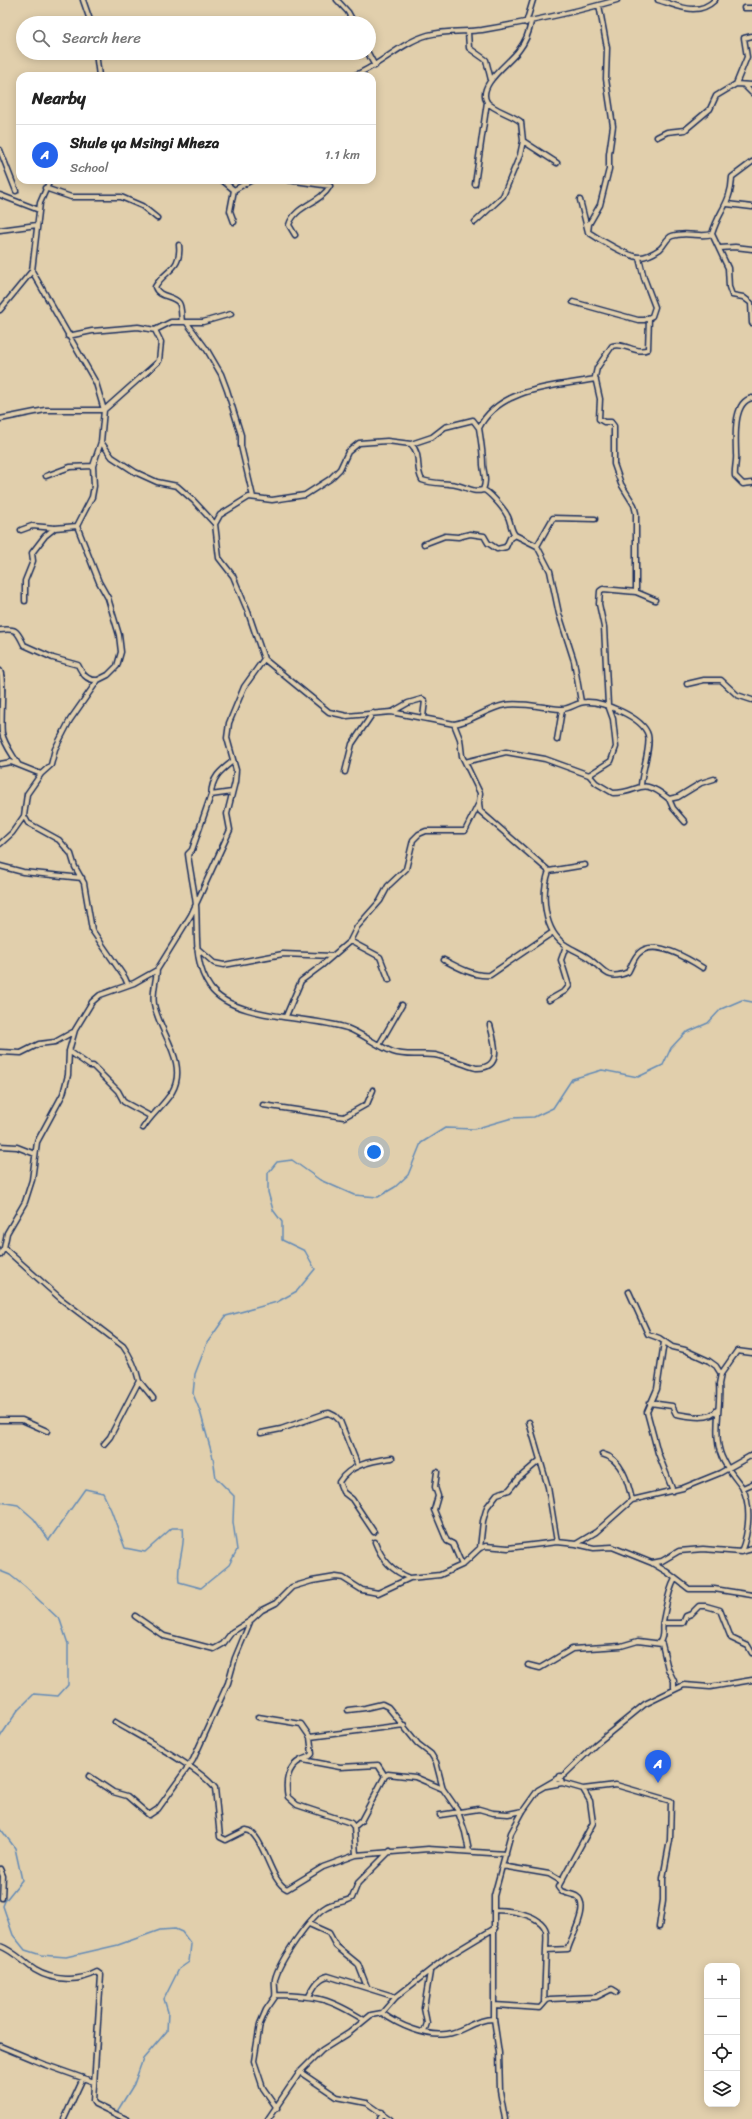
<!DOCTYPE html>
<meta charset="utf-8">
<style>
body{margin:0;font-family:Sriracha,sans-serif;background:#f6f6f6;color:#222}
.controls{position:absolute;right:12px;bottom:12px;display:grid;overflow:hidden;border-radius:8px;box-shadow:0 2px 10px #0003}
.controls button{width:36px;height:36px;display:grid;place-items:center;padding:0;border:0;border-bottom:1px solid #e0e0e0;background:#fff;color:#222;font:20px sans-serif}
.you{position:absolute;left:374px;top:1152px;width:14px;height:14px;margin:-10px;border:3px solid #fff;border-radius:50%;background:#1a73e8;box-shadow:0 0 0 6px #1a73e833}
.badge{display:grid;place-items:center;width:26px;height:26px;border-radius:50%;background:#2563eb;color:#fff;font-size:13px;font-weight:700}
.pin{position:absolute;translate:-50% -33px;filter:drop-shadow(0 1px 2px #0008)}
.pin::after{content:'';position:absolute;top:21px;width:14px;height:12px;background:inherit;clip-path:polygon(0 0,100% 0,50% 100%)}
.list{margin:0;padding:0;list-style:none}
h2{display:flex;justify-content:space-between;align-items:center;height:52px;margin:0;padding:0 16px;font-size:17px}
h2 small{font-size:13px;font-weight:400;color:#767676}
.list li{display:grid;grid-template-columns:26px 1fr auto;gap:12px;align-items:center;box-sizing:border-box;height:60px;padding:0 16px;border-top:1px solid #e0e0e0}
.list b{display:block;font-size:15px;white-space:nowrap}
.list p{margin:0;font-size:13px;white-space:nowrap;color:#767676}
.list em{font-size:13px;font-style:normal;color:#767676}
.icon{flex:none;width:22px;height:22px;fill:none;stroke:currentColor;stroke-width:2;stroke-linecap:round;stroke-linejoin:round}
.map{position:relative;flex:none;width:752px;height:2119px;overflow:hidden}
.search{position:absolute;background:#fff;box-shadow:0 2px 10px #0003;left:16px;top:16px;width:360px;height:44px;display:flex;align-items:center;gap:10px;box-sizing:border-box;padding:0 14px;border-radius:22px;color:#767676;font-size:15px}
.panel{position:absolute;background:#fff;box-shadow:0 2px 10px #0003;left:16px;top:72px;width:360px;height:112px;border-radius:12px}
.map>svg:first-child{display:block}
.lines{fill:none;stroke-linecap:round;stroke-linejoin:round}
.stream{stroke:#648bb6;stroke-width:1.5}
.street-casing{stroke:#1b2f5e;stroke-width:7}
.street{stroke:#e1cfac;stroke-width:4}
</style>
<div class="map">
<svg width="752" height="2119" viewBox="0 0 752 2119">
<rect width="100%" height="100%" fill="#e1cfac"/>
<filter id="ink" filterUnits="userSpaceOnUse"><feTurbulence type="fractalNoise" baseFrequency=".025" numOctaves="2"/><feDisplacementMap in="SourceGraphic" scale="8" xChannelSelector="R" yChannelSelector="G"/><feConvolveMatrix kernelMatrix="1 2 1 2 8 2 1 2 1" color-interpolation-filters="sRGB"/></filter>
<g filter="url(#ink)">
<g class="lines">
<path class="stream" d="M0,1502L18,1505L34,1519L49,1540L85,1489L103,1493L111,1510L125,1548L145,1552L172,1528H183C186,1547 176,1563 179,1582L201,1588L229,1565L237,1550L233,1522L234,1496L216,1478L213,1458L200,1411L193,1394L195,1374L207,1343L226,1316L277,1302L297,1291L315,1269L305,1251L282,1240V1222L273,1210L268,1192V1173L277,1162L292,1160L320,1180L354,1195L378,1197L395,1187L408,1175L421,1143L445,1128L474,1129L512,1118L534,1117L553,1108L572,1079L602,1070L638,1077L663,1065L671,1048L685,1033L708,1023L721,1009L742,1000L752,1002
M0,1571L10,1575L24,1586L60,1620L68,1644V1685L58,1696L34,1694L18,1710L0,1737
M0,1828L15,1848L22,1880L5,1901L3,1906L13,1935L25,1950L41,1955L66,1957L118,1945L160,1930L175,1929L182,1932L191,1944L189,1962L179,1969L164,1999L168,2012L167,2031L143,2059L134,2084L118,2110V2119"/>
<defs>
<path id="street" d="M83,0L91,23
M337,0L348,12L354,23
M658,0C679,6 697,17 715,0
M744,8H752
M531,22C529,33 526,41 519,50C511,62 476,85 487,102C493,110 513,115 521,122L523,141L557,163
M526,23L533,0
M468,32L469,48L486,60L491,80
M96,53L99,76
M368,53L375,66
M353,76C380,66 400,43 428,35C445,30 465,32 482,30C528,22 572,13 617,0
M736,84L752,85
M745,86L752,93
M657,137L667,132L685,130L710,109L716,96L736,84L747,57L744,38L752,36
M0,150L16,191
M752,162L732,177C731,204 719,210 712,234L728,268L729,287L732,295L743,297L751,303L752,323
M222,180L234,190L252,180
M288,180L330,186
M475,184L487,102
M45,188L71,197H121L142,206L157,218
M234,190L230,211L234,222
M0,195L39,210
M580,200L588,232C597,238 630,258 640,257C647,257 654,253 660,249C665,245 666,238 672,236C687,231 700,238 712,234
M727,204L752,207
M475,222L503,196L520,155L523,141
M0,230L37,225
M588,232L589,224L600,205L609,169V154L613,126L606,79L607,48L599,5
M295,235L289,225C295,205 320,204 330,186
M179,245C182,270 164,270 155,287C159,298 173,295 179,303C182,308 181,317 182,322
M720,248L735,247L752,249
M573,302L638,320H644L652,316L655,307L644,278L639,258
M0,310L32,271
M187,323L207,350L221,374L227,390L241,435V446L253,497
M68,336L92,331L138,327L155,330L171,322H203L231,314
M752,398C732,402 736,440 736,454C737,461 734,469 735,476L743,484L752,483
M0,419L45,410H104L159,361L161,342L155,330
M101,442L93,466L94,486L92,497L77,526L99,582L108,598L119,635L121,652L117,666L108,675L98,680L70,720L55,749L51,765L41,774L27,794L24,816L28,823L59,840L71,854L75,867L84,883L92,930L125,978L128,985
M411,444L432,437L445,427L473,420L479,428
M46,476L70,467L93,466
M483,490C488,490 504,509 507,515C511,521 510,529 515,535
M215,524L220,515L249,497L272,500L305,495L330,479L340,469L348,452L359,443L387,441L411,444C422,455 415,468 422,480C433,484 445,483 456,485C467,487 472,493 483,490C487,480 484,475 483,465C483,452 481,441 479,428C499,387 557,386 596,379
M21,530L32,526L55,528L77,526
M424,544L445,536L458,537L470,534L484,536L488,543L497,549L506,547L510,538L515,535L537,546L550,571L559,614L574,661L581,702
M537,546L553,518L595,519
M636,592V513L634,505L621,484L614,464V426L611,422H604L599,419L600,399L595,377L597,368L612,346C625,342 636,355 648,349L649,318
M25,601V581L33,561L32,553L45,536L55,528
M0,630C17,628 17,631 24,645L53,658L78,665C82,673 86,681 98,680
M264,659L329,712L347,716L391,712L454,724L460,739L462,756L480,793L479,803L480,811L549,871
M0,671C5,680 0,718 2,733C4,744 13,755 18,764
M687,684L704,680H721L737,695L752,700
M392,712L408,703L422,699L425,701L423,717
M454,724C473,721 487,708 505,705C523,702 543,708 560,709C570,710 576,702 586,702C602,701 643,717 648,735C651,747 642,770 641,785
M557,740L562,710
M465,762L506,752L545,759L589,775L596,783L613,793C642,793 639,775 669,799L678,797L701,783L714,779
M0,764L11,762L41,774
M345,772L352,744L373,713
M589,775L611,761L616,747L613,719L608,705L604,627L599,604L600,591L603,589L636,592L655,600
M232,792L211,795L192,850L188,854C190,871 194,888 196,905C198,933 193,963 210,987C232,1020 311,1016 347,1028C363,1034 377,1046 393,1052C407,1057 422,1053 435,1055C449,1058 462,1064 476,1068C503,1069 495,1043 490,1025
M211,795C212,777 220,771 233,761
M669,799L673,808L685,822
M0,844L12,833L24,816
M0,866L23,872L82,878
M549,871C541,894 543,932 567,946C575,951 584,954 591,960C605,971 608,981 628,972C631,967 634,957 639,953C654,938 689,959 703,968
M549,871L585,865
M350,941L380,957L389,980
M197,948L214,963L224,965L283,954L332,956
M444,960C457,967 475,977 490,975L553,932
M549,1000L565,991L569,986L561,960L566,946
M286,1016L301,981L321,966L350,941L357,927L380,901L388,886L406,869L413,840L419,834L426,831H465L478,805
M379,1045L402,1005
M69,1051L90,1066H93L118,1091L124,1102L150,1116
M0,1052L21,1053L39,1044L55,1042L73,1032
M263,1105L344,1117L367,1104L373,1090
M143,1128C151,1115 164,1105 172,1092C189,1063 159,1032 154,1004C152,993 156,982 157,970
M0,1146L17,1147L35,1154
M4,1248L61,1299L123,1346C131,1357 136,1368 139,1381L110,1437L104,1444
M0,1255L4,1248L7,1233L25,1202L32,1180L37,1142L63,1094L68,1075L69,1051L75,1030L92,1002L100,995L134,983L157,970L191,915L230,830L227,814L235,782L236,770L227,738L229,723L244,687L264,659L248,612L233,576L219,558L215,524L193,500L177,486L157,482L135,472L112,457L101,442L104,410L96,383L32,271L40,203L50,180
M629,1292L648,1334L659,1338L672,1347L685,1350L709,1361L716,1366L721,1374
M664,1342L657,1389L647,1412L658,1453L673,1491
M139,1381L153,1398
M650,1403L672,1406L676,1414C687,1416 711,1421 717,1410
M0,1420H22L47,1431
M529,1422L548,1487L557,1542
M261,1433L281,1429L324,1414L329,1413L335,1416L340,1421L358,1466
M602,1454C622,1459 628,1482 632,1500
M437,1472L435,1487L438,1496L434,1510L447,1541L453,1544L462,1565
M743,1488L752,1484
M374,1532L352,1499L343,1492L339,1482C350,1464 373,1461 392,1458
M375,1542C382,1560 392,1571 410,1578
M576,1544L594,1548L612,1547L652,1563L662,1561L679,1551L703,1549L741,1552L752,1549
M480,1548L483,1521L487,1507L497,1494L509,1490L519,1478L540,1460
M741,1552C749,1532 752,1506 742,1487C733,1475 722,1463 719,1448C714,1427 721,1405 719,1384L721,1374L737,1351L752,1353
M652,1563L667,1572L689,1589H714L752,1595
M135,1616L164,1636L214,1649L223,1644L232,1632L250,1621L262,1610L276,1603L292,1587L312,1581L336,1577L343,1578L362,1590L378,1593L410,1578L440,1575L462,1565L480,1548L486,1546L508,1548L557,1542L576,1544L596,1532L632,1500L683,1488L720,1473L752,1455
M663,1623H683L686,1616L691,1614L699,1606H706L720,1610L731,1638L748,1646L752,1653
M659,1643C665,1636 661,1629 663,1621C666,1607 668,1591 675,1579
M528,1665L540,1668L572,1649L621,1646L638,1641L662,1644L668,1669L674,1681V1688
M348,1710L365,1708L382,1704L388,1707L418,1744L431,1754L436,1762L443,1789L457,1809L465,1832L469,1851
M258,1717L301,1724L310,1737L404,1725
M115,1722C142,1738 197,1766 215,1788L220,1837L226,1840L246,1830L250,1831C266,1844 271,1882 287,1889L323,1867L356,1855L428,1849L506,1854
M310,1737L312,1754C309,1758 305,1758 301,1760C287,1767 285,1783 288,1797L297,1805L351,1823L354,1827L356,1855
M303,1760L340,1767L378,1765L385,1776
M89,1776L113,1792L127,1796L149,1815L158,1809L193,1760L228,1683L235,1658L250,1622
M546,1786L562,1783
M583,1789L616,1785L671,1801L670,1840L663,1878V1900L659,1927
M440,1815L479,1809L493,1813L508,1814L523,1811
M354,1827L361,1821L385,1776L388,1774L415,1777L443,1789
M502,1866L549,1874L561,1881
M0,1869L3,1876L2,1898
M494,1910C509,1910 541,1914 546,1931C547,1937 546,1944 546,1950
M309,1924L329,1933L336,1946L358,1964L367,1987
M0,1946C14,1951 23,1962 35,1970C53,1981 79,1982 97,1972L101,1975L93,2101L95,2104L126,2119
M276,1995C317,1996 329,1998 364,2020
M309,1996C314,1987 318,1978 328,1976L396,1997
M544,2002L546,1950L568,1949C571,1937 591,1905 576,1896C571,1894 565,1893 561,1891L558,1887L593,1823L590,1801L583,1789L562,1783L560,1776
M494,2005L540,2008L547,2000L550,1999L596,1997L612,1989L617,1992
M382,2013C398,2025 426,2037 447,2034C463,2032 474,2019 494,2019
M424,2032L427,2023L424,2008L430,1972
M0,2046L46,2065L94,2082
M300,2072L337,2097L367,2103L390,2119
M277,2108L263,2088L254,2061L260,2024L266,2010L275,1997C276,1991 274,1986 275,1979C279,1962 310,1916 326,1907C334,1902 344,1903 352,1898L358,1883L390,1851
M64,2119L83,2078
M268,2119L300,2072L322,2050L349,2033L371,2015L382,2013L396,1997L447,1957L495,1928
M380,2119L382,2112
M505,2119L500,2091L499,2053L494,2019V1896L511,1833L523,1811L538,1790L564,1775L596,1744L645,1704L684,1685L710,1687L752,1680"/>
</defs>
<use href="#street" class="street-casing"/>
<use href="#street" class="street"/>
</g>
</g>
</svg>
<div class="controls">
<button>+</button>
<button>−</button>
<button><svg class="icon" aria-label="locate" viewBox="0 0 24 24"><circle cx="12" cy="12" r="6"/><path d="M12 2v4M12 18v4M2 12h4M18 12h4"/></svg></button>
<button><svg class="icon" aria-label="layers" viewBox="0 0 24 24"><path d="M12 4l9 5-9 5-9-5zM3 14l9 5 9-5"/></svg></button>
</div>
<div class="you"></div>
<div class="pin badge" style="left:658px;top:1783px">A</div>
<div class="search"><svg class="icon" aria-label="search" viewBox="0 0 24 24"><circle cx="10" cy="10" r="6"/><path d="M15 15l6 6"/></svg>Search here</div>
<section class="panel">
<h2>Nearby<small></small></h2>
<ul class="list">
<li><span class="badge">A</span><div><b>Shule ya Msingi Mheza</b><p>School</p></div><em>1.1 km</em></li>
</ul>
</section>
</div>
